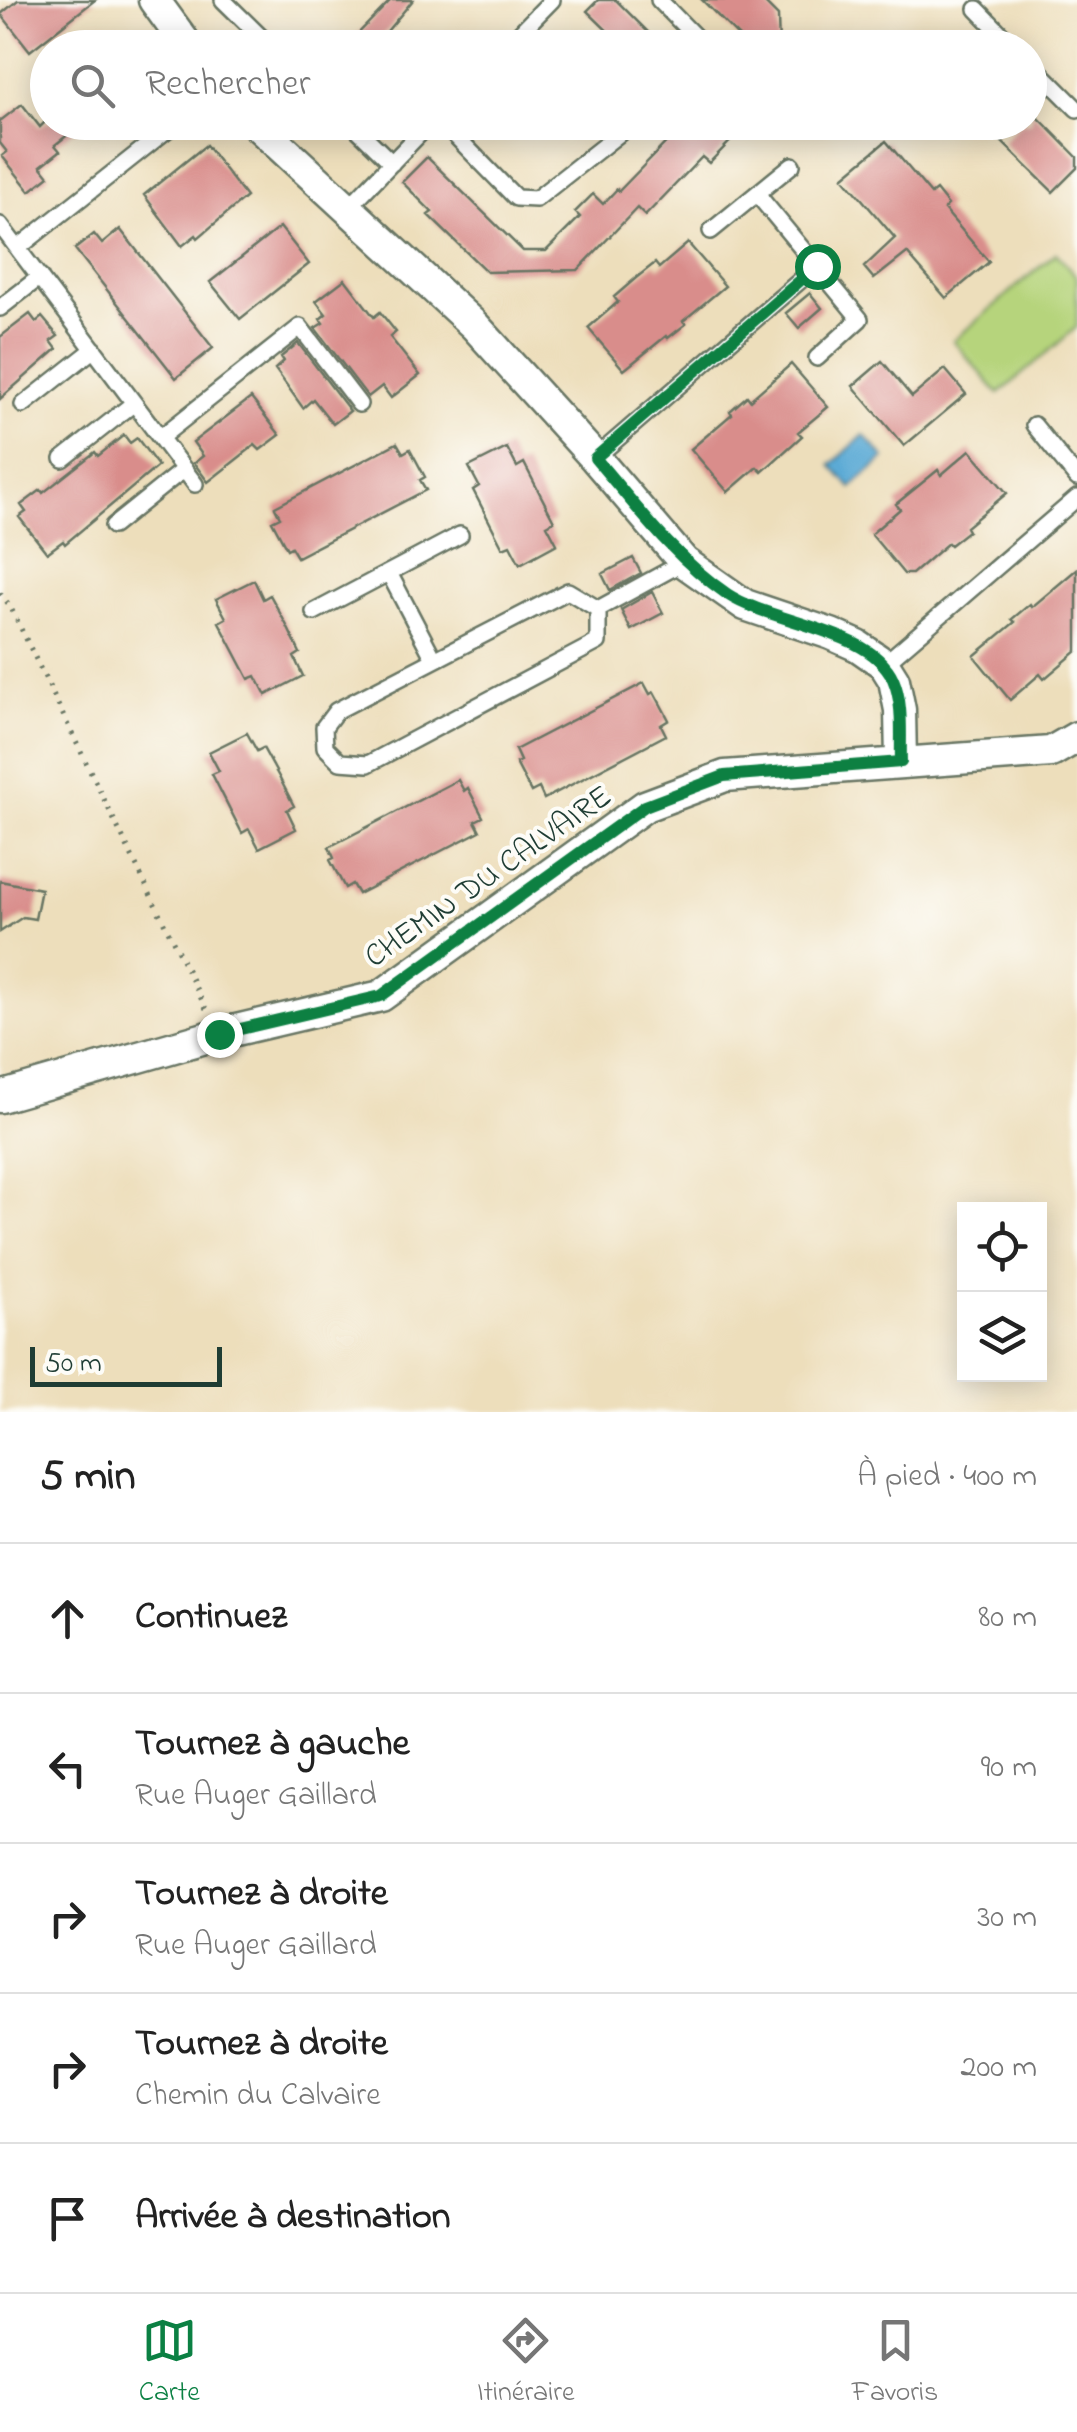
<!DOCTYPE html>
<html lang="fr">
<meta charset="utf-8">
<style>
body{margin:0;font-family:"Indie Flower",sans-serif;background:#f6f6f6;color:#222}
.controls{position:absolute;right:30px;bottom:30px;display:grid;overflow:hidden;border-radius:0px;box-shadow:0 5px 25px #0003}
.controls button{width:90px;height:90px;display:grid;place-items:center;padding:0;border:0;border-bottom:2px solid #e0e0e0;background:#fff;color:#222;font:50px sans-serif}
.scale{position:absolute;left:30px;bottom:25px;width:192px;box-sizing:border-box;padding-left:10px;border:5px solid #1f3d34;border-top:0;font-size:28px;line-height:35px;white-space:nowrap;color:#1f3d34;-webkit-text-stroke:8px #fdfcf7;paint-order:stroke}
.stop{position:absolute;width:30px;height:30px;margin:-22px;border:8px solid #0b8043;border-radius:50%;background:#fff}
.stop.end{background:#0b8043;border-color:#fff;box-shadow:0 2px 10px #0008}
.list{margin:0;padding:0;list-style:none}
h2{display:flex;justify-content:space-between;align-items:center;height:130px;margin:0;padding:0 40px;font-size:42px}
h2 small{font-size:32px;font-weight:400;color:#767676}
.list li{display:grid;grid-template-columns:65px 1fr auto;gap:30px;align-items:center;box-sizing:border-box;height:150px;padding:0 40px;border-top:2px solid #e0e0e0}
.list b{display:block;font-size:38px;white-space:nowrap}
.list p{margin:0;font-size:32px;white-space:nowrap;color:#767676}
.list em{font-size:32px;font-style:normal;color:#767676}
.icon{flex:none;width:55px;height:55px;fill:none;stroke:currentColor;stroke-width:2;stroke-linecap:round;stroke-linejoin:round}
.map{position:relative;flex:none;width:1077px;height:1412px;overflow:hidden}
.search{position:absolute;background:#fff;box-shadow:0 5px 25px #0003;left:30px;right:30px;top:30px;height:110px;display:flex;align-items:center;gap:25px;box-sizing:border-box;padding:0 35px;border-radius:55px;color:#767676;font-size:38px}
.sheet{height:880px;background:#fff}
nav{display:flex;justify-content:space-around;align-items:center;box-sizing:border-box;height:140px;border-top:2px solid #e0e0e0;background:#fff;font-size:28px;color:#767676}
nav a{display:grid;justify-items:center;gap:5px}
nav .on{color:#0b8043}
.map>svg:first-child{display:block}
.green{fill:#b6d47b;stroke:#6a8858;stroke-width:2.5}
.water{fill:#5baad5;stroke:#3d7484;stroke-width:2.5}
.building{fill:#d98d8b}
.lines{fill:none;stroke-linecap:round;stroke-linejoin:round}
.service-casing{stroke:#677563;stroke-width:20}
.minor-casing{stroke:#677563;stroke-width:35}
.path{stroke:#677563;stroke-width:5;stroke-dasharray:2.5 8;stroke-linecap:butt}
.service{stroke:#fff;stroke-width:15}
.minor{stroke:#fff;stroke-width:30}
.route{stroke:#0b8043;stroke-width:12}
.labels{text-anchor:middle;stroke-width:8;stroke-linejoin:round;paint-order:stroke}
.street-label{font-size:32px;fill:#1f3d34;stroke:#fdfcf7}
</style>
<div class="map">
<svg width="1077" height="1412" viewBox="0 0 1077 1412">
<rect width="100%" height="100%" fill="#fdfcf7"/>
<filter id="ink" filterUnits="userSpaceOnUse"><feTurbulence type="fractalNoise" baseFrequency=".01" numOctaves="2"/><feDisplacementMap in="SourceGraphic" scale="20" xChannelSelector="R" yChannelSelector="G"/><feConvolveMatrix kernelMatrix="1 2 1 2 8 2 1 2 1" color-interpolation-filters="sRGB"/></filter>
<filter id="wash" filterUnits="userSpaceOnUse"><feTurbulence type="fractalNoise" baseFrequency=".0048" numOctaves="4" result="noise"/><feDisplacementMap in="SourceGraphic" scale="40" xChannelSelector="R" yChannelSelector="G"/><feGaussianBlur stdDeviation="2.25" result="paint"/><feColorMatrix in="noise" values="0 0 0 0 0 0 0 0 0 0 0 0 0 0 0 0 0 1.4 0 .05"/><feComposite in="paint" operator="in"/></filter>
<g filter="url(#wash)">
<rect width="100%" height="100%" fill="#eddebb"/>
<path class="green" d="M1056,253L1077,277V327L999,394L953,341Z"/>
<path class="water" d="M864,435L885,458L851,488L831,465Z"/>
<g id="blocks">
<path class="building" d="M18,0H95L30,51L1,14Z
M391,0H413L373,48H344Z
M598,0H616L664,48H625L587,11Z
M702,0H762L778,16L779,48H731L740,38Z
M22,104L40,127L45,122H84L55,145L60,151L41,166L49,176L30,191L2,156L7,152L0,143V121Z
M1032,111L1077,157V168L1053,192L1002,142L1021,122H1030Z
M686,122H749L709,163L702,157L645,216L637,208L578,270L487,272L428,215L432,212L402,182L427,157L523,251H546L580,217L575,212L593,194L603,204L617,189L619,191Z
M886,141L931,194L936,190L948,205L944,209L989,262L946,298L907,253L874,279L864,267L895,238L843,177Z
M206,145L246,197L198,238L196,235L182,246L144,195Z
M280,227L309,264L240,319L210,282Z
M120,229L213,348L176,378L75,249L94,234L102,244Z
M688,243L725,286L683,321L686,324L668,338L666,336L624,370L588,328L618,302L614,297L636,278L655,263L659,268Z
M345,279L374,317L380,312L396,332L390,337L420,375L391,398L382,386L368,397L315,328L323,323L320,319L326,314L316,301Z
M810,293L822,308L799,328L786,313Z
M30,314L36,322L42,317L58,336L51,341L57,349L0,399V337Z
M298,343L350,411L333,424L313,399L303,408L275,369L284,361L281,357Z
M882,361L912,397L945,369L966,394L904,446L853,386Z
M791,364L828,407L798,432L802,436L762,472L757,467L728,492L691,449L732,414L730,411L747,396L750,400Z
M251,398L280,435L260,450L255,445L208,482L194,463L203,456L193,442Z
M124,435L130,443L137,438L158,466L65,544L63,541L47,553L19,517L26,512L21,505L41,490L43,493L95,452L98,456Z
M397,443L403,453L410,449L425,477L420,480L426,490L297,557L291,547L287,549L272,521L280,517L275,507Z
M507,448L517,467L524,463L554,521L547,525L557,544L520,564L510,545L503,548L473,490L479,486L469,467Z
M970,450L1007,493L966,527L968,531L950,545L948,543L912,574H904L871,534L900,509L896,504L938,470L941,475Z
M633,558L641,573L610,590L602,574Z
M1077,569V651L1044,679L1040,674L1010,700L974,656L1015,622L1012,619L1030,604L1032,607Z
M254,580L263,599L270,595L286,624L300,653L294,657L303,676L266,695L256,676L249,679L219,622L226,618L216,599Z
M652,592L663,613L631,630L621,610Z
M644,683L650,694L654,692L669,720L661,725L666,735L544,799L539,788L531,792L516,763L520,761L515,750Z
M247,733L257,751L263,748L279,777L294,806L287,810L296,829L259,848L249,829L242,833L212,774L219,771L209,752Z
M458,780L464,791L468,788L483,817L475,821L480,831L358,894L352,884L345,888L330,860L334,858L329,847Z
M0,881L41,889L35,919L23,917L0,932Z"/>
</g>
</g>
<g filter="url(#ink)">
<use href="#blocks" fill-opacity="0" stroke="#677563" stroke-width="2.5"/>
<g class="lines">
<defs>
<path id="service" d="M223,0L272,48
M659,0L706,48
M977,9L1015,48
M505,48L552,0
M1030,62L1077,109
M350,122L392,163
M442,122L516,198L536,199L634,122
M757,194L860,319L817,358
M347,209L431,122
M0,225L195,484
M711,231L792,165
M18,248L177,122
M0,308L40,277
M23,405L94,349
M1034,425L1077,478
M161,437L300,327L359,404
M595,458L817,266
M63,459L134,403
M113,526L184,469
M389,573L434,659
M568,591L598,609V642L368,764L340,762L325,747L324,727L336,711Z
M598,609L684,562
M314,612L460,535
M884,664L1077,498"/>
<path id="minor" d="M154,0L189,48
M254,122L475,326L595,458L684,562L745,605L831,634L858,646L884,664L894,680L900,710L901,762
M0,1097L219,1034L381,996L645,806L725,776L1051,752L1077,737"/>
</defs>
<use href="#service" class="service-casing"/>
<use href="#minor" class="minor-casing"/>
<path class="path" d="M0,593L10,606L207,1011"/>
<use href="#service" class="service"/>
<use href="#minor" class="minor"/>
</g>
</g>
<g class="lines" filter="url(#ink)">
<path class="route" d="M219,1034L381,996L645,806L724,776L901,762C900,736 904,704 893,679C871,629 770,623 727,594C673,557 637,507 595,458L817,266"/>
</g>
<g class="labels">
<g class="street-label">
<text transform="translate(487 875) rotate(-35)" y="11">CHEMIN DU CALVAIRE</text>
</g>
</g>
</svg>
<div class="controls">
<button><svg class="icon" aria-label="locate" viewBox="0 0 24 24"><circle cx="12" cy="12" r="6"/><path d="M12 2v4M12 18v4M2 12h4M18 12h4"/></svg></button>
<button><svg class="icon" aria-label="layers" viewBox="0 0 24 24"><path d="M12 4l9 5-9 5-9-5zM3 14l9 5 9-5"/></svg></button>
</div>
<div class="scale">50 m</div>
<div class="stop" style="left:817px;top:266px"></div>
<div class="stop end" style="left:219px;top:1034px"></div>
<div class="search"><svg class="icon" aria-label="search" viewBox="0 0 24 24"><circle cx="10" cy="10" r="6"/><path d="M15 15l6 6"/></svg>Rechercher</div>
</div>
<section class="sheet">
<h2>5 min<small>À pied · 400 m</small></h2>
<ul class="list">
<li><svg class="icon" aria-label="ahead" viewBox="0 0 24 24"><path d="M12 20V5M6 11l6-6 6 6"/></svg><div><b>Continuez</b></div><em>80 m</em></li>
<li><svg class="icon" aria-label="left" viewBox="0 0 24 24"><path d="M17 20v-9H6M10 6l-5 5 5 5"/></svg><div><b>Tournez à gauche</b><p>Rue Auger Gaillard</p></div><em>90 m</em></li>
<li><svg class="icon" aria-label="right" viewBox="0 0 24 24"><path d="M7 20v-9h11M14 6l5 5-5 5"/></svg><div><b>Tournez à droite</b><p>Rue Auger Gaillard</p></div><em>30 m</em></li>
<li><svg class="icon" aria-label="right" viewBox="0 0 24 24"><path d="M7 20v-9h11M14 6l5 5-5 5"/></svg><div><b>Tournez à droite</b><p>Chemin du Calvaire</p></div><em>200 m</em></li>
<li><svg class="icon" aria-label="arrive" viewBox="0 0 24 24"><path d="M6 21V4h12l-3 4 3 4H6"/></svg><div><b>Arrivée à destination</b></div></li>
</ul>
</section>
<nav>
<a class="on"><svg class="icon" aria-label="map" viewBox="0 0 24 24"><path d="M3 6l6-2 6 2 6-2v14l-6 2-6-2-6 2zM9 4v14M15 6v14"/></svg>Carte</a>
<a><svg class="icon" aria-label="directions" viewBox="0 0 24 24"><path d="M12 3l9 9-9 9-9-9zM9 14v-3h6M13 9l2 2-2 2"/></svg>Itinéraire</a>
<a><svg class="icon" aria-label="saved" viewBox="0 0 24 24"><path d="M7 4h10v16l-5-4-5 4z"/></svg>Favoris</a>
</nav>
